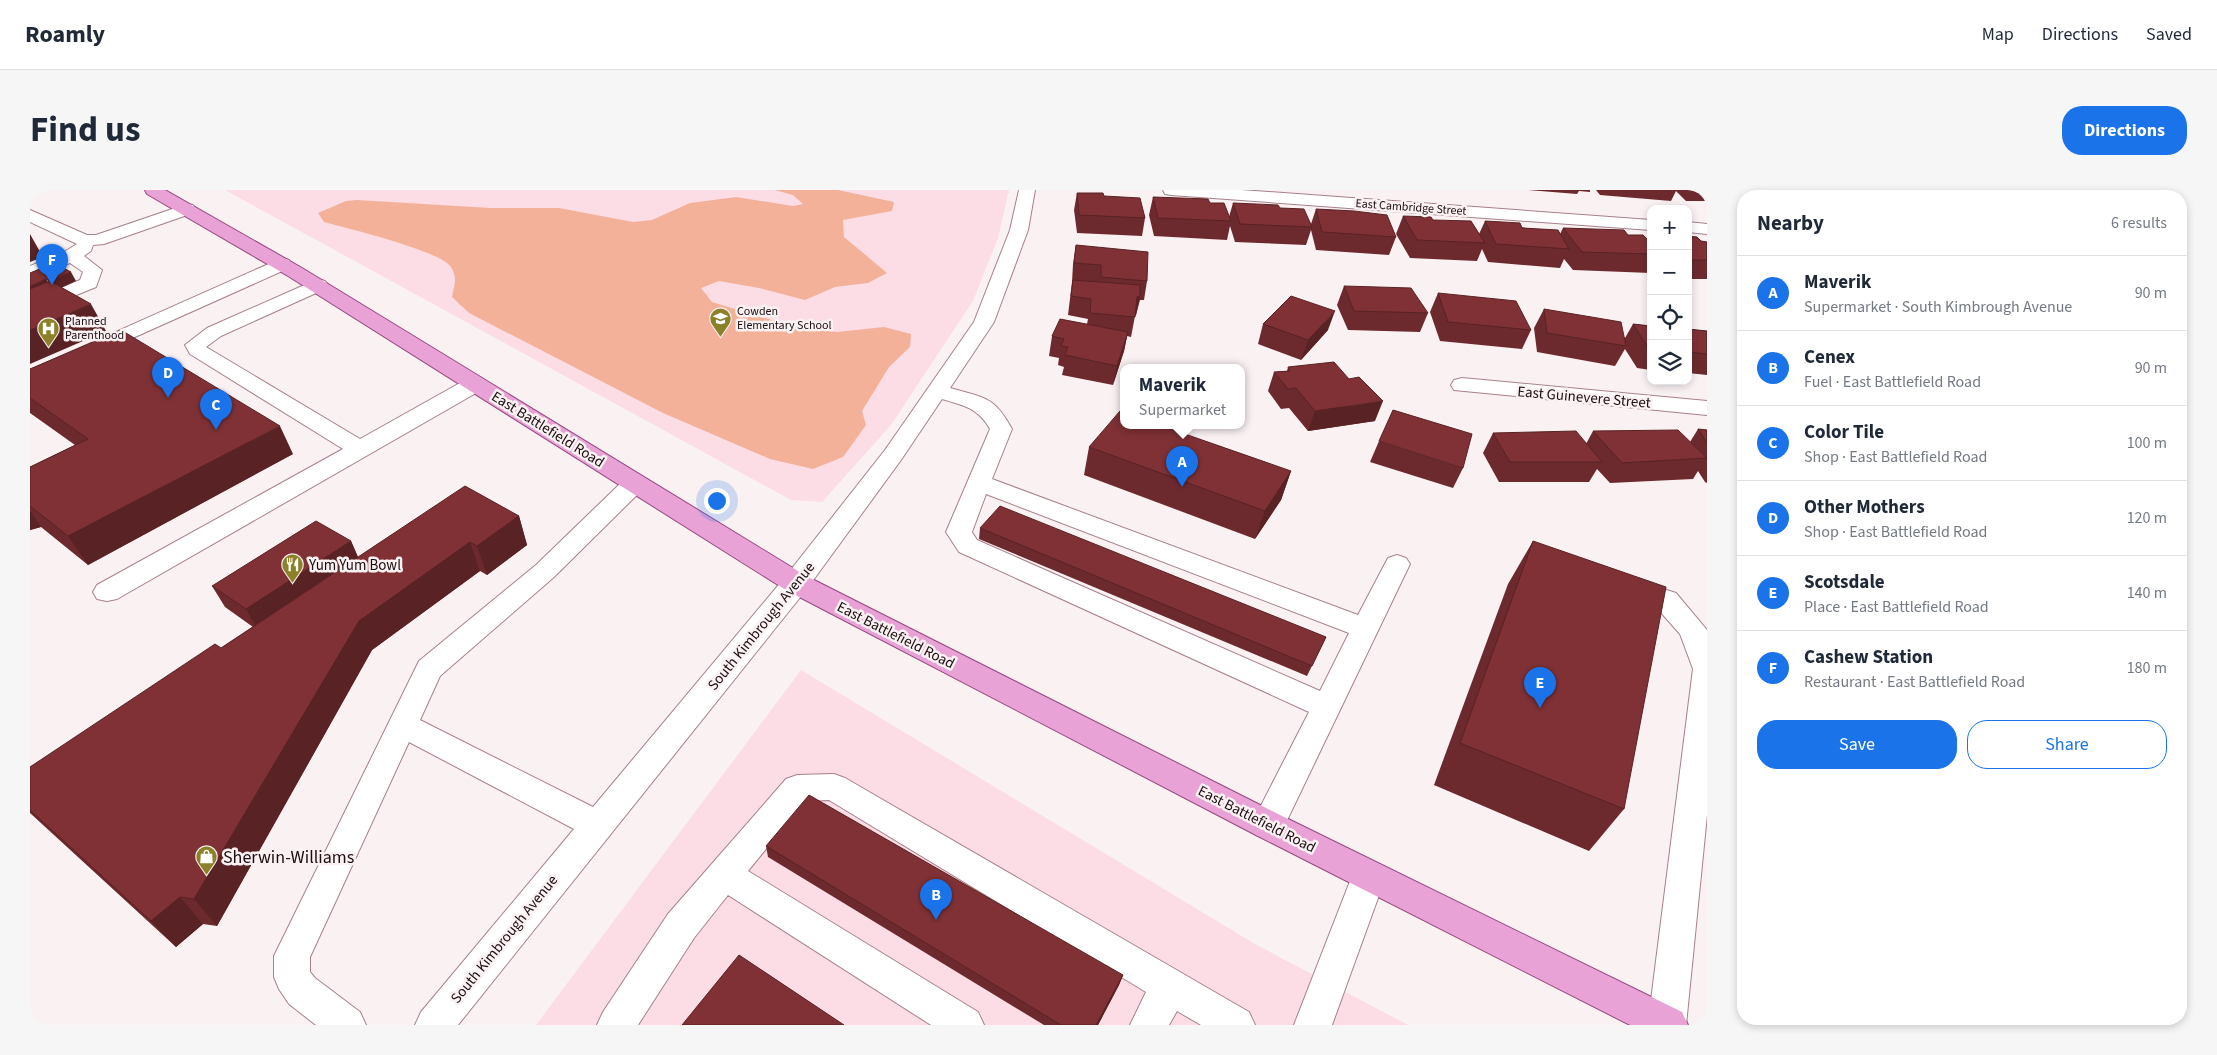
<!DOCTYPE html>
<meta charset="utf-8">
<style>
body{margin:0;font-family:"Source Sans 3",sans-serif;background:#f6f6f7;color:#1f2937}
.controls{position:absolute;right:15px;top:15px;display:grid;overflow:hidden;border-radius:10px;box-shadow:0 2px 8px #0003}
.controls button{width:45px;height:45px;display:grid;place-items:center;padding:0;border:0;border-bottom:1px solid #e0e1e3;background:#fff;color:#1f2937;font:25px sans-serif}
.you{position:absolute;left:686px;top:310px;width:18px;height:18px;margin:-12px;border:4px solid #fff;border-radius:50%;background:#1a73e8;box-shadow:0 0 0 8px #1a73e833}
.badge{display:grid;place-items:center;width:32px;height:32px;border-radius:50%;background:#1a73e8;color:#fff;font-size:16px;font-weight:700}
.pin{position:absolute;translate:-50% -41px;filter:drop-shadow(0 1px 2px #0008)}
.pin::after{content:'';position:absolute;top:26px;width:18px;height:15px;background:inherit;clip-path:polygon(0 0,100% 0,50% 100%)}
.popup{position:absolute;left:1090px;top:174px;width:125px;height:65px;box-sizing:border-box;display:grid;place-content:center;border-radius:10px;background:#fff;filter:drop-shadow(0 1px 4px #0005);font-size:16px;white-space:nowrap;color:#747a83}
.popup b{font-size:19px;color:#1f2937}
.popup::after{content:'';position:absolute;left:50%;top:100%;margin-left:-10px;border:10px solid transparent;border-top-color:#fff}
.list{margin:0;padding:0;list-style:none}
h2{display:flex;justify-content:space-between;align-items:center;height:65px;margin:0;padding:0 20px;font-size:21px}
h2 small{font-size:16px;font-weight:400;color:#747a83}
.list li{display:grid;grid-template-columns:32px 1fr auto;gap:15px;align-items:center;box-sizing:border-box;height:75px;padding:0 20px;border-top:1px solid #e0e1e3}
.list b{display:block;font-size:19px;white-space:nowrap}
.list p{margin:0;font-size:16px;white-space:nowrap;color:#747a83}
.list em{font-size:16px;font-style:normal;color:#747a83}
.actions{display:flex;gap:10px;padding:15px 20px}
.actions a{flex:1;padding:11px 0;border:1px solid #1a73e8;border-radius:20px;text-align:center;font-size:18px;color:#1a73e8}
.actions .main{background:#1a73e8;color:#fff}
.icon{flex:none;width:28px;height:28px;fill:none;stroke:currentColor;stroke-width:2;stroke-linecap:round;stroke-linejoin:round}
.map{position:relative;flex:none;width:1677px;height:835px;overflow:hidden;border-radius:20px}
header{display:flex;align-items:center;gap:30px;box-sizing:border-box;height:70px;padding:0 25px;background:#fff;border-bottom:1px solid #e0e1e3}
header strong{font-size:24px}
nav{display:flex;gap:28px;margin-inline-start:auto;font-size:18px}
.intro{display:flex;align-items:center;justify-content:space-between;box-sizing:border-box;height:120px;padding:0 30px}
h1{margin:0;font-size:35px}
.button{padding:12px 22px;border-radius:20px;background:#1a73e8;color:#fff;font-size:18px;font-weight:700}
main{display:flex;gap:30px;padding:0 30px}
aside{flex:1;background:#fff;border-radius:20px;box-shadow:0 2px 8px #0003}
.map>svg:first-child{display:block}
.built{fill:#fcdde6}
.forest{fill:#f4b199}
.lines{fill:none;stroke-linecap:round;stroke-linejoin:round}
.minor-casing{stroke:#a7808b;stroke-width:2}
.major-casing{stroke:#98467f;stroke-width:2}
.minor{fill:#fff;fill-rule:evenodd}
.major{fill:#e9a2d6;fill-rule:evenodd}
.wall{fill:#6d2a2e}
.shaded-wall{fill:#592225}
.building{fill:#7f3135;stroke:#592225}
.labels{text-anchor:middle;stroke-width:5;stroke-linejoin:round;paint-order:stroke}
.far-street-label{font-size:12px;fill:#1c0e12;stroke:#faf1f3}
.far-poi-label{font-size:12px;fill:#1c0e12;stroke:#faf1f3;text-anchor:start}
.street-label{font-size:15px;fill:#1c0e12;stroke:#faf1f3}
.poi-label{font-size:15px;fill:#1c0e12;stroke:#faf1f3;text-anchor:start}
.near-poi-label{font-size:18px;fill:#1c0e12;stroke:#faf1f3;text-anchor:start}
</style>
<header>
<strong>Roamly</strong>
<nav><a>Map</a><a>Directions</a><a>Saved</a></nav>
</header>
<div class="intro"><h1>Find us</h1><a class="button">Directions</a></div>
<main>
<div class="map">
<svg width="1677" height="835" viewBox="0 0 1677 835">
<rect width="100%" height="100%" fill="#faf1f3"/>
<path class="built" d="M195,0H979L968,48L943,111L861,235L792,312L761,310Z
M771,480L1225,754L1378,835H506Z"/>
<path class="forest" d="M745,0H808L864,12L862,21L813,30L814,47L857,83L838,93L805,97L775,110L729,98L689,91L671,98L682,112L768,138L807,142L854,137L881,144L880,157L859,177L832,221L836,235L813,267L783,279L740,269L633,223L439,123L422,107C424,96 428,88 421,77C411,61 316,38 294,32L288,23L316,11L327,10L461,18H529L603,32L622,30L660,13L706,7L763,16L773,14L763,5Z"/>
<g class="lines">
<defs>
<path id="minor" d="M989,0H1005L998,40L964,132L920,198C955,208 964,206 982,239L962,289L1328,425L1358,368L1367,365L1376,368L1380,374L1250,645L1238,649L1226,645L1221,635L1279,522L929,362L916,342L960,239C948,218 935,216 912,209L871,270L776,400L428,835H385L391,822L544,639L379,552L280,767V782L285,788L330,822L336,835H286L259,814L249,799L244,787V766L389,471L506,375L596,288L605,285L614,288L617,293L614,298L524,387L410,486L390,530L563,617L756,386L855,260L944,132L980,40ZM956,304L1319,443L1290,501L947,350L942,342Z
M1133,0H1211L1621,30V40L1141,5L1135,4Z
M157,14L163,15L166,19L163,23L74,54L63,55L61,61L54,66L72,80L66,97L0,124V111L50,90L53,82L40,73L0,89V76L34,62L47,54L0,32V20L57,45H66Z
M1658,32L1677,34V44L1658,42Z
M252,68L259,70L261,74L259,78L0,194V180Z
M288,89L295,91L298,95L295,99L191,146L176,157L330,249L437,189L445,187L453,189L456,194L453,199L87,409L77,411L67,409L63,402L67,395L313,259L160,164L155,155L177,138Z
M1432,188L1677,211V225L1424,200L1421,195L1424,190Z
M1598,388L1646,403L1677,440V625L1656,835L1618,834L1663,479L1650,444L1626,417L1588,404L1585,397L1588,390Z
M804,584L815,588L1219,822L1225,835H1171L1147,821L1139,835H1100L1116,802L799,610L775,611L718,681L948,822L954,835H901L698,705L664,748L608,835H567L573,822L638,724L756,589L767,585Z
M1339,671L1351,675L1356,686L1302,835H1264L1322,686L1327,675Z"/>
<path id="major" d="M115,0H135L272,78L776,386L1250,625L1652,822L1658,835H1600L1226,645L756,400L258,86L117,4Z"/>
</defs>
<use href="#minor" class="minor-casing"/>
<use href="#major" class="major-casing"/>
<use href="#minor" class="minor"/>
<use href="#major" class="major"/>
</g>
<path class="wall" d="M1498,0H1560V2L1549,1L1547,4Z
M1566,0H1677V11H1656L1646,1L1641,11L1570,5Z
M1047,3L1074,6L1115,28L1112,46L1047,43L1044,20Z
M1123,7L1180,13L1199,27L1203,13L1250,18L1281,34L1286,19L1366,47L1359,65L1286,60L1281,40L1276,55L1205,52L1200,36L1197,50L1124,46L1119,25Z
M1373,26L1403,30L1449,44L1455,31L1530,44L1533,38L1598,45L1621,53V83L1543,80L1534,69L1530,78L1458,72L1452,59L1447,71L1380,68L1366,44Z
M1658,46L1671,51L1677,52V89H1658Z
M1046,55L1117,91L1114,110H1110L1106,125L1105,126L1101,147L1097,146L1094,161L1083,195L1032,185L1034,177L1028,175L1029,168L1019,166L1022,146L1057,134L1058,129L1038,125L1042,92L1043,74Z
M1314,96L1398,123L1390,142L1318,140L1307,115Z
M1408,103L1501,140L1492,159L1410,151L1400,122Z
M1514,119L1595,148L1603,134L1621,136V180L1607,178L1595,159L1585,176L1507,162L1504,138Z
M1233,134L1298,140L1271,170L1228,154Z
M1658,139L1677,141V185L1658,183Z
M1258,177L1345,231L1278,241L1259,218L1251,219L1238,201L1244,182L1257,181Z
M0,179L263,264L58,375L11,337L0,340V277L45,255L0,223Z
M1668,239L1677,240V293L1675,292L1668,281L1663,289L1580,293L1567,279L1559,292H1469L1453,263L1463,243L1556,254L1563,241L1660,252Z
M1349,251L1433,278L1423,298L1340,272Z
M1059,257L1261,281L1251,310L1225,349L1054,285Z
M489,326L497,355L457,385L450,381L342,460L187,736L173,734L146,757L0,623V577L191,458L223,437L195,417L182,396L321,351L328,367Z
M950,338L1296,447L1277,486L949,349Z
M1503,351L1594,619L1559,661L1404,595L1478,394Z
M736,656L1093,785L1089,795L1068,835H1014L738,667Z"/>
<path class="shaded-wall" d="M0,44L13,67L0,72Z
M41,82L46,91L24,101L19,91Z
M16,89L22,99L0,108V96Z
M1110,106L1106,125L1103,126L1107,107Z
M61,114L76,141L0,174V140Z
M1305,121L1298,140L1271,170L1278,150Z
M1098,142L1094,161L1083,195L1087,176Z
M1353,211L1345,231L1278,241L1285,221Z
M250,236L263,264L58,375L38,346Z
M1261,281L1251,310L1225,349L1235,321Z
M0,321L11,337L0,340Z
M489,326L497,355L457,385L447,356Z
M321,351L330,372L228,440L216,419Z
M440,352L450,381L342,460L187,736L164,709L329,431Z
M150,707L173,734L146,757L121,731Z
M1093,785L1089,795L1068,835H1066Z"/>
<path class="building" d="M1047,3H1073L1074,6L1110,8L1115,28L1049,25Z
M1123,7L1178,9L1180,13H1194L1201,31L1128,28Z
M1203,13L1248,15L1250,18L1274,19L1282,37L1210,34Z
M1286,19L1324,21L1357,25L1366,47L1292,42Z
M1373,26L1401,27L1403,30L1441,31L1455,53L1387,50Z
M1455,31L1490,33L1492,38L1528,40L1539,59L1466,54Z
M1533,38L1594,40L1598,45H1613L1621,53V64L1552,62Z
M1658,46L1667,47L1671,51L1677,52V70H1658Z
M1046,55L1118,62L1117,91L1071,87V75L1044,73Z
M24,73L41,82L19,91L16,89L0,96V83Z
M1043,90L1110,95V106L1107,107L1105,127L1060,123L1061,109L1041,106Z
M20,91L61,114L0,140V99Z
M1314,96L1381,98L1398,123L1324,121Z
M1408,103L1486,111L1501,140L1418,132Z
M1261,106L1305,121L1278,150L1233,134Z
M1514,119L1591,132L1596,156L1517,143Z
M1030,129L1098,142L1087,176L1035,165L1038,157L1031,156L1034,149L1022,146Z
M1603,134L1621,136V159H1619Z
M1658,139L1677,141V164L1658,162Z
M91,140L250,236L38,346L0,316V277L58,249L0,208V179Z
M1304,172L1319,189L1329,187L1353,211L1285,221L1266,198L1258,199L1244,182L1260,181L1258,177Z
M1363,220L1442,244L1433,278L1349,251Z
M1090,221L1093,222V236H1132L1261,281L1235,321L1059,257Z
M1668,239L1677,240V253Z
M1648,240L1677,268L1592,273L1563,241Z
M1546,241L1572,272H1480L1463,243Z
M435,296L489,326L447,356L440,352L329,431L164,709L150,707L121,731L0,620V577L185,454L191,458Z
M970,316L1296,447L1282,476L950,338Z
M286,331L321,351L216,419L182,396Z
M1503,351L1636,397L1594,619L1430,553Z
M779,605L1093,785L1066,835H1031L736,656Z
M709,765L814,835H652Z"/>
<defs>
<symbol id="school-pin" viewBox="-11 -11 22 30"><path d="M0 17L-7.5 6A9.5 9.5 0 1 1 7.5 6Z" fill="#8c8129" stroke="#faf1f3"/><path d="M0-5L7-2L0 1L-7-2ZM-4 1L0 2.5L4 1V4Q0 6-4 4Z" fill="#fff"/></symbol>
<symbol id="hospital-pin" viewBox="-11 -11 22 30"><path d="M0 17L-7.5 6A9.5 9.5 0 1 1 7.5 6Z" fill="#8c8129" stroke="#faf1f3"/><path d="M-5-5h3v3.5h4V-5h3V5h-3V1.5h-4V5h-3Z" fill="#fff"/></symbol>
<symbol id="restaurant-pin" viewBox="-11 -11 22 30"><path d="M0 17L-7.5 6A9.5 9.5 0 1 1 7.5 6Z" fill="#8c8129" stroke="#faf1f3"/><path d="M-5-6h1v4h1v-4h1v4h1v-4h1v5L-1.5 .5V6h-2V.5L-5-1ZM5-6V6H3V1.5H1.5Q1.5-4 5-6Z" fill="#fff"/></symbol>
<symbol id="shop-pin" viewBox="-11 -11 22 30"><path d="M0 17L-7.5 6A9.5 9.5 0 1 1 7.5 6Z" fill="#8c8129" stroke="#faf1f3"/><path d="M-5-2.5h2.3a2.7 3.5 0 0 1 5.4 0H5L5.5 6h-11ZM-1.5-2.5h3a1.5 2.3 0 0 0-3 0Z" fill="#fff"/></symbol>
</defs>
<g fill-rule="evenodd">
<use href="#school-pin" x="678" y="116" width="25" height="34"/>
<use href="#hospital-pin" x="6" y="126" width="25" height="34"/>
<use href="#restaurant-pin" x="250" y="362" width="25" height="34"/>
<use href="#shop-pin" x="164" y="654" width="25" height="34"/>
</g>
<g class="labels">
<g class="far-street-label">
<text transform="translate(1381 17) rotate(4)" y="4">East Cambridge Street</text>
</g>
<g class="far-poi-label">
<text x="707" y="125">Cowden<tspan x="707" dy="14">Elementary School</tspan></text>
<text x="35" y="135">Planned<tspan x="35" dy="14">Parenthood</tspan></text>
</g>
<g class="street-label">
<text transform="translate(1554 207) rotate(5)" y="5">East Guinevere Street</text>
<text transform="translate(518 239) rotate(32)" y="5">East Battlefield Road</text>
<text transform="translate(731 436) rotate(-51)" y="5">South Kimbrough Avenue</text>
<text transform="translate(866 445) rotate(27)" y="5">East Battlefield Road</text>
<text transform="translate(1227 629) rotate(27)" y="5">East Battlefield Road</text>
<text transform="translate(474 749) rotate(-51)" y="5">South Kimbrough Avenue</text>
</g>
<g class="poi-label">
<text x="279" y="380">Yum Yum Bowl</text>
</g>
<g class="near-poi-label">
<text x="193" y="673">Sherwin-Williams</text>
</g>
</g>
</svg>
<div class="controls">
<button>+</button>
<button>−</button>
<button><svg class="icon" aria-label="locate" viewBox="0 0 24 24"><circle cx="12" cy="12" r="6"/><path d="M12 2v4M12 18v4M2 12h4M18 12h4"/></svg></button>
<button><svg class="icon" aria-label="layers" viewBox="0 0 24 24"><path d="M12 4l9 5-9 5-9-5zM3 14l9 5 9-5"/></svg></button>
</div>
<div class="you"></div>
<div class="pin badge" style="left:1152px;top:297px">A</div>
<div class="popup"><b>Maverik</b>Supermarket</div>
<div class="pin badge" style="left:906px;top:730px">B</div>
<div class="pin badge" style="left:186px;top:240px">C</div>
<div class="pin badge" style="left:138px;top:208px">D</div>
<div class="pin badge" style="left:1510px;top:518px">E</div>
<div class="pin badge" style="left:22px;top:95px">F</div>
</div>
<aside>
<h2>Nearby<small>6 results</small></h2>
<ul class="list">
<li><span class="badge">A</span><div><b>Maverik</b><p>Supermarket · South Kimbrough Avenue</p></div><em>90 m</em></li>
<li><span class="badge">B</span><div><b>Cenex</b><p>Fuel · East Battlefield Road</p></div><em>90 m</em></li>
<li><span class="badge">C</span><div><b>Color Tile</b><p>Shop · East Battlefield Road</p></div><em>100 m</em></li>
<li><span class="badge">D</span><div><b>Other Mothers</b><p>Shop · East Battlefield Road</p></div><em>120 m</em></li>
<li><span class="badge">E</span><div><b>Scotsdale</b><p>Place · East Battlefield Road</p></div><em>140 m</em></li>
<li><span class="badge">F</span><div><b>Cashew Station</b><p>Restaurant · East Battlefield Road</p></div><em>180 m</em></li>
</ul>
<div class="actions"><a class="main">Save</a><a>Share</a></div>
</aside>
</main>
